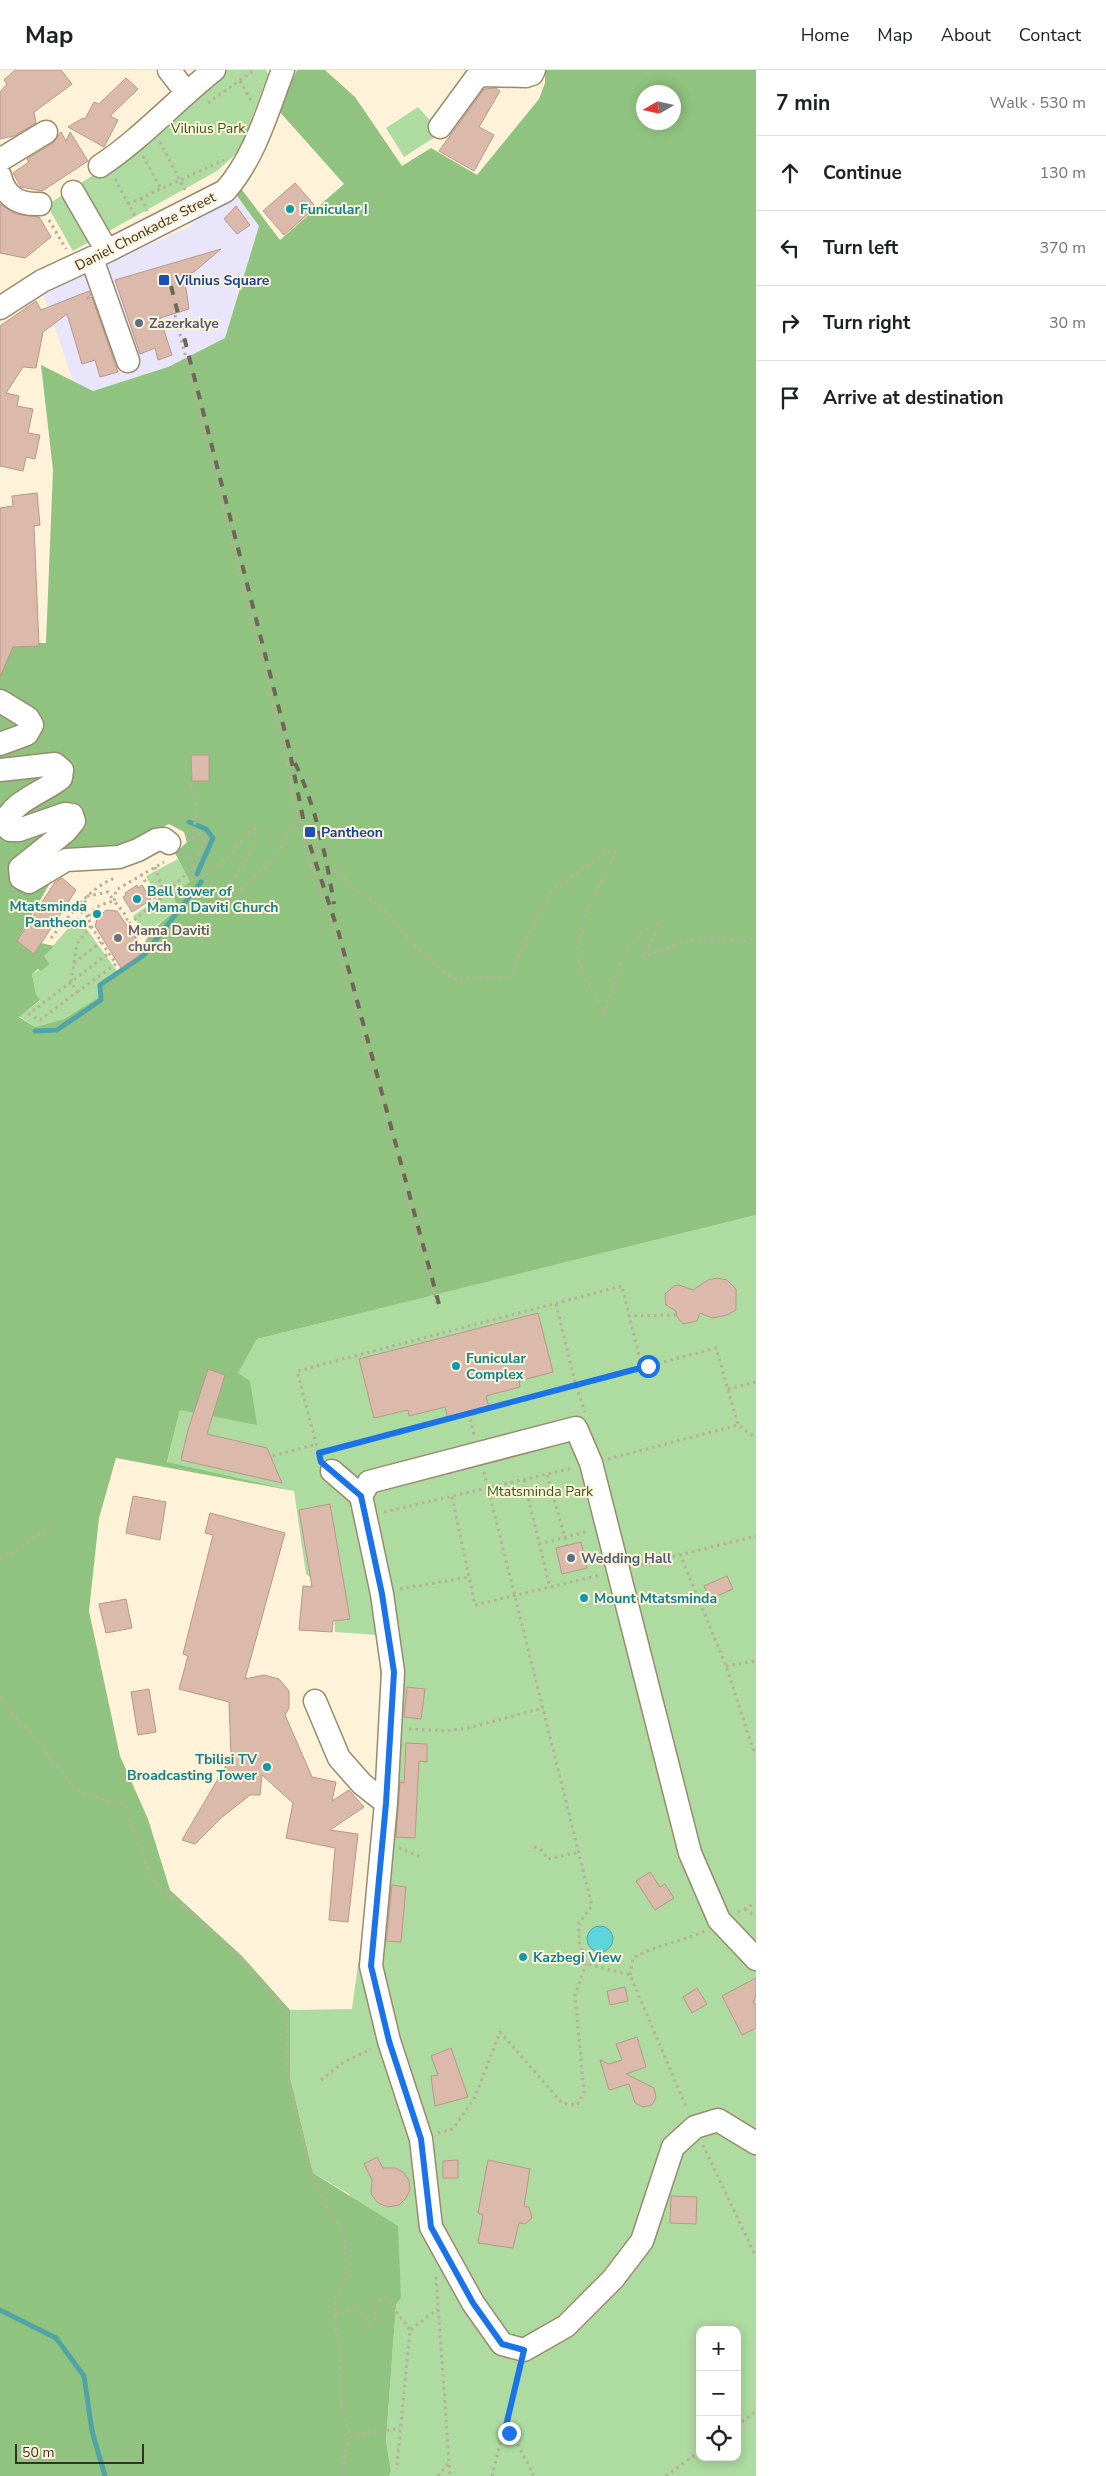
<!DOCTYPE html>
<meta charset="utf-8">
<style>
body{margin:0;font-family:"Nunito Sans",sans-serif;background:#f6f6f6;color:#202124}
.controls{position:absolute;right:15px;bottom:15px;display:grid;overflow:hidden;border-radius:10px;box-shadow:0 2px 12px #0003}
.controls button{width:45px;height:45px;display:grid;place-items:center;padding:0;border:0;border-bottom:1px solid #e0e0e0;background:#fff;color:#202124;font:25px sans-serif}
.compass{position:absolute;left:636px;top:15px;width:45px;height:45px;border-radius:50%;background:#fff;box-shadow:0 2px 12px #0003;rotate:261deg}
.scale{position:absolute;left:15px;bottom:12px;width:129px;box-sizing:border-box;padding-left:5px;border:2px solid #373125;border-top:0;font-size:14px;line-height:18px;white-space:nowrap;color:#373125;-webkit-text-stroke:4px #fef2d8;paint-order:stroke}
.stop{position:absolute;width:15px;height:15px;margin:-11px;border:4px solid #1a73e8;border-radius:50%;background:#fff}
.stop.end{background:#1a73e8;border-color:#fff;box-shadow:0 1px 5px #0008}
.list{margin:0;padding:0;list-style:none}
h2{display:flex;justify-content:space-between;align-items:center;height:65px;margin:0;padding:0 20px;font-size:21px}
h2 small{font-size:16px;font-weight:400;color:#757577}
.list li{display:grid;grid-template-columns:32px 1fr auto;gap:15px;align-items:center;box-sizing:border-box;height:75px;padding:0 20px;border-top:1px solid #e0e0e0}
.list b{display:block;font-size:19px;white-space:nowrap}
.list em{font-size:16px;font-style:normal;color:#757577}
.icon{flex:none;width:28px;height:28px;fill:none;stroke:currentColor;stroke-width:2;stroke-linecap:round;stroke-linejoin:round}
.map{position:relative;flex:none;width:756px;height:2406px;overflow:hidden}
header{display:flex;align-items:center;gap:30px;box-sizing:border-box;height:70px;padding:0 25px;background:#fff;border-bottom:1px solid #e0e0e0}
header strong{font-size:24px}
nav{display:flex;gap:28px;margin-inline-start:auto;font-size:18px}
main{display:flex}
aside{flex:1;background:#fff}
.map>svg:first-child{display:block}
.commercial{fill:#e9e6fc}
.green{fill:#aedba0;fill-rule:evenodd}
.forest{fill:#90c37f;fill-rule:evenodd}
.water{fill:#5cd5dd;stroke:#51a4a6}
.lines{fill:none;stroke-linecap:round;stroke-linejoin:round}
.stream{stroke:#51a4a6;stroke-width:5}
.building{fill:#dcbaab;stroke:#b89789}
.minor-casing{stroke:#998b6d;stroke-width:25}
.path{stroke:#b8ae99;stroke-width:3;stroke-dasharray:2.5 4;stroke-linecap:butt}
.minor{stroke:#fff;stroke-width:22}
.rail{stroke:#6e6757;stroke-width:4;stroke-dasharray:9 9;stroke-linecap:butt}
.route{stroke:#1a73e8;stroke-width:6}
.culture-dot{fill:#0f9aa8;stroke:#fef2d8;stroke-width:2}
.transit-dot{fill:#1a4fb4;stroke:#fef2d8;stroke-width:2}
.service-dot{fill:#5c6f8a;stroke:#fef2d8;stroke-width:2}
.worship-dot{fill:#6b7280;stroke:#fef2d8;stroke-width:2}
.labels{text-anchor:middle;stroke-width:4;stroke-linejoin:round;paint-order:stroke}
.park-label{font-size:14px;fill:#2d5c19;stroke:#fef2d8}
.culture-label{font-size:14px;font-weight:bold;fill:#0d838f;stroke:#fef2d8;text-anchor:start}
.street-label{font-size:14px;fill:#373125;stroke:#fef2d8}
.transit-label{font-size:14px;font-weight:bold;fill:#164399;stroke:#fef2d8;text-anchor:start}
.service-label{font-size:14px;font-weight:bold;fill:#4e5e75;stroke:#fef2d8;text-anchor:start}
.worship-label{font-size:14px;font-weight:bold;fill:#5b616d;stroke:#fef2d8;text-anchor:start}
</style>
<header>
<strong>Map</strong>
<nav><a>Home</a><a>Map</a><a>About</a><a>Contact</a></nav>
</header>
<main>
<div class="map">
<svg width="756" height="2406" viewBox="0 0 756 2406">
<rect width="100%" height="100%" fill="#fef2d8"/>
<path class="commercial" d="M231,118L259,156L225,268L168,297L93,321L73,311L43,223L81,204L189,157Z"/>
<path class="green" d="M223,0H266L268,4L240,80L217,101L73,181L47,135L121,87Z
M418,37L436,57L435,67L404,87L386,58Z
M178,789L190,812L177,840L155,856L149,868L133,846L158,828L146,806Z
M78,847L117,901L97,914L99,927L64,949L35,957L19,946L40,931L36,924L32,904L50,894L44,886Z
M756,1145V2406H389L391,2401L386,2371L396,2235L401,2228L349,2124L313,2103L290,2007V1940L352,1939L364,1850L374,1745L381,1617L377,1565L335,1562L333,1525L306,1504L294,1421L167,1393L180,1340L237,1304L257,1269ZM700,2260H737V2387H700Z"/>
<path class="forest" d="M297,0H325L355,27L402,96L431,78L477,105L539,29L545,13V0H756V1145L257,1269L238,1303L250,1311L257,1355L180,1340L167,1392L294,1421L116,1388L99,1448L89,1541L120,1686L148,1749L170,1820L242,1886L290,1940V2007L313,2103L398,2156L401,2228L396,2235L386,2371L391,2401L389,2406H0V573H46L53,400L41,295L93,321L168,297L225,268L259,156L235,123L236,112L280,170L344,114L278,40ZM644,22H674V52H644ZM169,754L184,762L187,772L175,783L190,812L174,824L177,840C160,852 145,865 140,885L97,914L99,927L64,949L35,957L19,947L40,930L36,924L32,904L38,899L41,901L50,894L44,886L54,876L41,873L33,883L17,871L55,804L120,778Z"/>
<path class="water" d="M587 1869a13 13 0 1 1 26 0a13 13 0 1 1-26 0Z"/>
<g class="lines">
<path class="stream" d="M189,752L206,759L213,768L197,804
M35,961L57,960L101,930L100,915L144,885L201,812
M0,2240L56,2268L84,2306L92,2361L105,2406"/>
</g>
<path class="building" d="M15,0H61L72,14L34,42L36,53L14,66L0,69V22L7,14L4,10Z
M126,8L138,19L110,46L118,50L104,77L68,57L83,48L85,49L94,32L99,34Z
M496,18L500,21L479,57L494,65L474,101L439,81L484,19Z
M61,62L66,71L70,62L88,91L42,121L21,117L13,103L29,92L27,89L53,73Z
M295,113L316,137L284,165L263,141Z
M0,134L16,144L39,147L51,167L25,188L0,183Z
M236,136L250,155L237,164L224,149Z
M221,179L194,202L184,205L189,239L160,248L172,285L158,290L155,278L140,284L115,210Z
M89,221L91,225L86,229L92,227L118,302L100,307L95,290L82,294L67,244L43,262L36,298L23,297L6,323L19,326L17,336L33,339L28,363L40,365L35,389L26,387L23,401L0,396V256L36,231L41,240Z
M37,423L40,455L34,456L39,576L13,577L0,607V438L13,436L12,426Z
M191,685H209V711H192Z
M62,808L76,820L34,884L17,871L55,812Z
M137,815L138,818L142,815L151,830L132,842L123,827L126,825L125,823Z
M107,840L117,841L139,874L135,877L140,885L121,898L95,856L98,846Z
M717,1208L727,1210L736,1219V1240L727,1245L712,1248L700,1243L697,1251L683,1254L677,1247L676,1241L666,1235L665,1224L674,1216L679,1215L693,1220L708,1210Z
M538,1243L553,1302L519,1311L520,1317L486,1326L489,1338L448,1349L445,1337L409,1346L408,1340L374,1348L359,1289Z
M208,1299L225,1305L207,1364L267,1378L282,1413L181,1390L188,1360Z
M133,1426L166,1432L160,1470L126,1463Z
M330,1434L350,1549L333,1551L332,1562L299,1560L303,1516L312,1517L299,1440Z
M210,1443L285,1463L245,1609L264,1605L279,1609L289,1621V1638L285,1645L312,1707L336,1712L332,1731L349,1720L364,1737L330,1760L358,1764L348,1852L329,1850L335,1778L286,1768L293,1733L262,1705L260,1725H250L221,1748L195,1774L182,1770L231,1687L229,1632L179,1619L188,1586L183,1584L213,1465L205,1463Z
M581,1472L587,1498L562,1504L556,1478Z
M727,1506L733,1519L710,1529L704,1516Z
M126,1529L132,1558L106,1563L99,1534Z
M407,1617L425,1619L421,1649L404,1647Z
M149,1619L156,1662L138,1665L131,1622Z
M406,1673L427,1674V1692L419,1691L415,1768L396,1767L400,1712L404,1713Z
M650,1802L660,1817L665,1814L674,1828L655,1840L636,1811Z
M392,1815L406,1817L401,1872L386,1871Z
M756,1908V1925L753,1933L756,1935V1958L742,1965L722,1926Z
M625,1917L628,1931L610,1935L607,1921Z
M697,1918L707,1934L692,1943L683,1927Z
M637,1967L646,1997L626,2004L654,2018L656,2027L652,2035L643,2037L635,2033L629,2014L609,2020L600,1990L609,1994L622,1990L616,1974Z
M451,1978L468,2027L435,2036L431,2006L438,2005L431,1986Z
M377,2087L383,2098H395L403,2102L409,2110L410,2120L406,2128L399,2135L388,2137L378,2133L371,2124L372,2110L364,2094Z
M458,2090V2108H443V2091Z
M488,2090L530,2099L524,2136L529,2137L532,2148L525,2154L519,2153L513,2178L478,2173L483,2145L478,2143Z
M671,2126L697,2127L696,2154L670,2153Z"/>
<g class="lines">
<defs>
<path id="minor" d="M169,0L186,22
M440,57L476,8L483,5L526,6L532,4L534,0
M0,90L46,62
M100,96C141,69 175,31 214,0
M0,106C5,127 19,135 40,134
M73,122L107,181
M92,189L128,291
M0,238L42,211L107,181L225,121C255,87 267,42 283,0
M0,631L28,648L32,655L27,664L0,674
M0,700L55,694L62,700L61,708C44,722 10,732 4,755L10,760H19L65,744L72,745L74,751L65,762L20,798L21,808L29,812L66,790L119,787L138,780L156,770L164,769L169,773
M332,1401L361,1426
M315,1631L339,1688L362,1714L386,1733
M756,1889L719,1850L690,1783L591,1393L576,1358L369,1412L361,1426L382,1524L393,1602L386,1733L371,1896L389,1971L421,2069L431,2157L473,2233L502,2274L524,2280L566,2256L613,2209L642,2171L673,2077L695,2057L718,2050L756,2073"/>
</defs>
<use href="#minor" class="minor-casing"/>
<path class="path" d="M240,11L251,30
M208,33L254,0
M160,72L185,120
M143,86L161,119
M115,109L135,146
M141,128L147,141
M128,134L224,90
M49,150L66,179
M175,245L284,676C293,737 308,794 332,851L438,1238
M310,762L319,796L323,795
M200,765L194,759L197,736L191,715L202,711
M186,769L204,765L207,768L190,803L193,810C211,803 222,793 235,779C243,770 244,766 255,759C259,782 228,816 214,834L212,838L217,841L278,785L289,756L296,754
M183,783L195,790
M155,797L164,824
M335,799L350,815L381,837L422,884L449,905L458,910L474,907H508L514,902L525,870L553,820L605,782L613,780L615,782L613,789C599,812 573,864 579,891C583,907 597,929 604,944L624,883C631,872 645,858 657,853L660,856L643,887L685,871L718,869L743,871L756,868
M141,804L157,832
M88,847L80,841L88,826L108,822L114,831L116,820L164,792
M129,854L157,832L185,805
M91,856L77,874L71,912L77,922L40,950L29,944L109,883
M51,868C69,847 88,818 115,808
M74,893L101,872
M77,922L116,894L91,856L88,847C95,836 102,834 114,831L124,843L137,871
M556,1234L576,1316L585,1342
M628,1246L677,1245
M728,1319L756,1312
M469,1343L474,1365
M331,1380L716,1278L738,1355L756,1368
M273,1386L317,1374
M320,1388L297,1301L622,1216L642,1298
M608,1389L738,1355
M484,1402L592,1836L579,1853V1872L586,1894L630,1905L687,2039
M547,1405L567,1475
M524,1410L550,1518
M452,1427L475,1535L600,1505
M384,1442L573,1398
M539,1474L589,1461
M680,1484L726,1596L753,1679L756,1682
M0,1490L54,1455
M635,1496L756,1466
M400,1519L469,1507
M726,1596L756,1591
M0,1627L14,1647L39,1670L54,1695L63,1700L74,1719L111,1733H123L128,1740L129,1750L151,1807L157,1816L180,1833L234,1881L286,1941L288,2008L310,2099L331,2147L338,2153L343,2163L345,2173L346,2207L335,2229V2257L340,2283L341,2334L350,2367L344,2387V2406
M409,1659L447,1661L468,1658L543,1638
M534,1777L541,1780L548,1789L579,1782
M399,1778L421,1787
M745,1839L756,1847
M738,1842L756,1833
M630,1905L633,1888C655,1875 681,1872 705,1861
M321,2010L344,1992L371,1979
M438,2063L453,2059L475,2027L500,1962L562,2033L577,2035L584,2023L575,1925L586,1894
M703,2075L756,2187
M436,2207L450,2406
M335,2245L344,2243L356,2235L370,2257L374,2253L377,2233L385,2227L410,2260
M737,2356L756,2341
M505,2360L514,2367L534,2406
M350,2367L362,2365L366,2361L372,2363L400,2358
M397,2395L410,2260L438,2239
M438,2406L448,2394
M492,2406L519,2298
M666,2406L700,2381"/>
<use href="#minor" class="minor"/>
<path class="rail" d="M171,216L289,678L306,763L339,864L440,1238
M295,693C316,737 326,786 334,834"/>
</g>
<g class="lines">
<path class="route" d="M509,2363L505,2360L524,2280L502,2274L473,2233L431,2157L421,2069L389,1971L371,1896L386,1733L394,1602L382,1524L361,1426L321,1392L319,1383L648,1296"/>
</g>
<g class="culture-dot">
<circle cx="290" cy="139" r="5"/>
<circle cx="137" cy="829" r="5"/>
<circle cx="97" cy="844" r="5"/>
<circle cx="456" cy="1296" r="5"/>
<circle cx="584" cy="1528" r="5"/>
<circle cx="267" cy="1697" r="5"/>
<circle cx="523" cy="1887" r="5"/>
</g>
<g class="transit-dot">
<rect x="158" y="204" width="12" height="12" rx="2.5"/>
<rect x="304" y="756" width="12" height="12" rx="2.5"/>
</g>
<g class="service-dot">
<circle cx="139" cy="253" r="5"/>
<circle cx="571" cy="1488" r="5"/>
</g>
<circle class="worship-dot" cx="118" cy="868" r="5"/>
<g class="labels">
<g class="park-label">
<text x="208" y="63">Vilnius Park</text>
<text x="540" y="1426">Mtatsminda Park</text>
</g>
<g class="culture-label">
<text x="300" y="144">Funicular I</text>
<text x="147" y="826">Bell tower of<tspan x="147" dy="16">Mama Daviti Church</tspan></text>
<text x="87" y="841" text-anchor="end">Mtatsminda<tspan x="87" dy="16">Pantheon</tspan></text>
<text x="466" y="1293">Funicular<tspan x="466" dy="16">Complex</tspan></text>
<text x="594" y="1533">Mount Mtatsminda</text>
<text x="257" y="1694" text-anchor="end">Tbilisi TV<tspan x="257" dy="16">Broadcasting Tower</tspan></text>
<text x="533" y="1892">Kazbegi View</text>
</g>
<g class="street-label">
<text transform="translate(145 161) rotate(-27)" y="5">Daniel Chonkadze Street</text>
</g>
<g class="transit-label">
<text x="175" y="215">Vilnius Square</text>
<text x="321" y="767">Pantheon</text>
</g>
<g class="service-label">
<text x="149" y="258">Zazerkalye</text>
<text x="581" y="1493">Wedding Hall</text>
</g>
<g class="worship-label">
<text x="128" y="865">Mama Daviti<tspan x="128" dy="16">church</tspan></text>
</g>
</g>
</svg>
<div class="controls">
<button>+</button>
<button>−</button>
<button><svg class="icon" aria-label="locate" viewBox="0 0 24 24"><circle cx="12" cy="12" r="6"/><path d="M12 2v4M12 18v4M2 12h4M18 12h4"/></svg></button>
</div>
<svg class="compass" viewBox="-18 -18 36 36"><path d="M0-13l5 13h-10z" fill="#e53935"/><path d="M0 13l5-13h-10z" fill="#757577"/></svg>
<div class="scale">50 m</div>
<div class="stop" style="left:648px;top:1296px"></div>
<div class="stop end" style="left:509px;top:2363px"></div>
</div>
<aside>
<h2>7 min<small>Walk · 530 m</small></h2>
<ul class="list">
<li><svg class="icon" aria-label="ahead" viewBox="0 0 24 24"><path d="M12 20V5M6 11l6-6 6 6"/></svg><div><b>Continue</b></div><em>130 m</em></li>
<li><svg class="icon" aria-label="left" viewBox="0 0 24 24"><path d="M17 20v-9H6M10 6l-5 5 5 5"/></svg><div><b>Turn left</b></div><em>370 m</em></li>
<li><svg class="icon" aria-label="right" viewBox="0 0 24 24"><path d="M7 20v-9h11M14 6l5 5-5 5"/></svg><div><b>Turn right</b></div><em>30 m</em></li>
<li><svg class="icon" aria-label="arrive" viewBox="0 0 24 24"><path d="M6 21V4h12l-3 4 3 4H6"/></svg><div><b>Arrive at destination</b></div></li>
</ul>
</aside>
</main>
